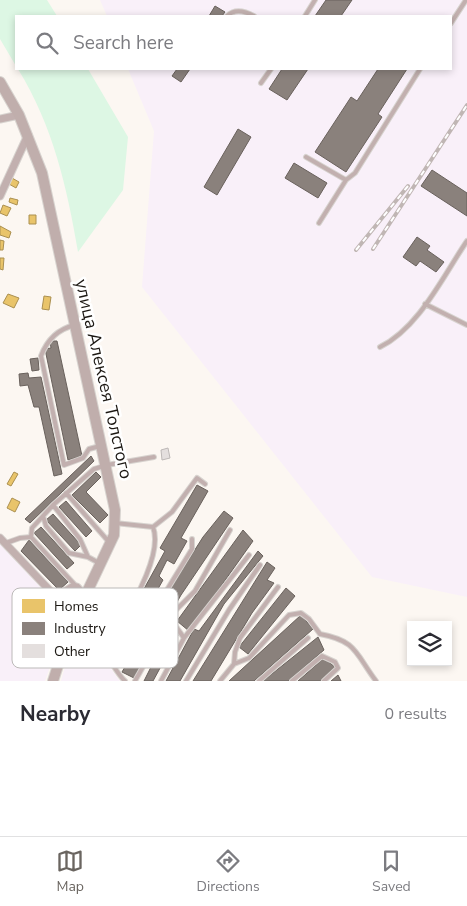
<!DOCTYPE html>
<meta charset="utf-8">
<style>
body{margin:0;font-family:"Nunito Sans",sans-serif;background:#f2f2f3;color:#2b2b33}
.controls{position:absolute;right:15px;bottom:15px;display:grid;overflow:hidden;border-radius:0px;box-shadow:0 2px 8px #0003}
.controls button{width:45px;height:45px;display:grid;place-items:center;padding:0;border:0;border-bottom:1px solid #e1e1e2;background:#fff;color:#2b2b33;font:25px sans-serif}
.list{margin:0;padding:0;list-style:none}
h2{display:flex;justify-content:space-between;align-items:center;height:65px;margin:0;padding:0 20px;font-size:21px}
h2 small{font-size:16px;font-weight:400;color:#7c7c81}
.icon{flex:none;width:28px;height:28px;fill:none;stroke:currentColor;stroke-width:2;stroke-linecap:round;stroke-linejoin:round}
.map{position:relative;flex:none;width:467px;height:681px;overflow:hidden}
.search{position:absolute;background:#fff;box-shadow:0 2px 8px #0003;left:15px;right:15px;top:15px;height:55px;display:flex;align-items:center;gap:12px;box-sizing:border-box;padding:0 18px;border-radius:0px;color:#7c7c81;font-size:19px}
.sheet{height:155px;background:#fff}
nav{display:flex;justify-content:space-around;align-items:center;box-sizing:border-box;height:70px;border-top:1px solid #e1e1e2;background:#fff;font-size:14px;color:#7c7c81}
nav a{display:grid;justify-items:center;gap:2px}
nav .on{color:#6a6560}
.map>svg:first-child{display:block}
.industrial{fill:#f9f0f9}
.green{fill:#ddf7e4}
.homes{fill:#e9c46a;stroke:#ab9050}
.industry{fill:#8a817c;stroke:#69615c}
.building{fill:#e4dfde;stroke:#bdb8b7}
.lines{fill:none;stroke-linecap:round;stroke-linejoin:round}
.lane-casing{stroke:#d7d3cf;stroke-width:6}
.street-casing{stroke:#d7d3cf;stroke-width:9}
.secondary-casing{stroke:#d7d3cf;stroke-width:12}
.lane{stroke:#c2b0af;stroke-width:4}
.street{stroke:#c2b0af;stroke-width:7}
.secondary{stroke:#c0aeac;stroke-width:10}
.rail-casing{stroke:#c0b6b4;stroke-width:4}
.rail{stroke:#fff;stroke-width:2;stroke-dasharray:5.5;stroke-linecap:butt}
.labels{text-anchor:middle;stroke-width:5;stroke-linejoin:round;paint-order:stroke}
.street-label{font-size:18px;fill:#1b1712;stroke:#fff}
.key{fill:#fff;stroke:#bbb9b8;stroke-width:1}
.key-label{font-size:14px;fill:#1b1712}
</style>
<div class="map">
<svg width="467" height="681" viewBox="0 0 467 681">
<rect width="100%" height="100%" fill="#fcf7f2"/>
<path class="industrial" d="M100,0H467V597L372,577L142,287L154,131L128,69H451V16H107Z
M0,544L68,617L45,681H0Z
M78,621L119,680L120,681H61Z"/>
<path class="green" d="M0,0H47L57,16H16V66L0,39Z
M18,69H88L128,137L123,190L78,252C67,187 53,126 18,69Z"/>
<path class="homes" d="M12,178L19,182L16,188L9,184Z
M10,198L18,200L17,205L9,202Z
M3,205L11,208L7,216L0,213Z
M29,215H36V224H29Z
M0,226L11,232L9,238L0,235Z
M0,240L4,241L3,250H0Z
M0,258H4L3,270L0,269Z
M8,294L19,298L14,308L3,303Z
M44,296L51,297L49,310L42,309Z
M14,472L18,474L11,486L7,484Z
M12,498L20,502L15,512L7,508Z"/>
<path class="industry" d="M326,0H352L341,16H315Z
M215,6L225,12L222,16H209Z
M177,69H190L181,82L172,76Z
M282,69H308L287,100L269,89Z
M378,69H407L378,114L382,117L346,172L315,152L351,97L357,101Z
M238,129L251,137L217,195L204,187Z
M294,163L327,183L318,198L285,178Z
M432,170L467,193V216L421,186Z
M417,237L430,246L427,250L444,262L436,272L420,261L416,266L403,257Z
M50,341H57L82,456L68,460L45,349L51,348Z
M38,358L39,370L32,371L30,359Z
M28,373L29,378L41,377L62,474L54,476L39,407H34L28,385L20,386L19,374Z
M91,456L94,461L30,523L25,519Z
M96,472L101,477L86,492L108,515L100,523L72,495Z
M197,485L208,491L181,538L187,541L174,564L167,560L159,576L163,580L121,654L110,650L165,551L160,548Z
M66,501L92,531L86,537L59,507Z
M224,511L233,518L181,595L134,678L122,672L167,594L203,537Z
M53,514L81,545L75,551L46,520Z
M41,527L74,563L67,569L34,533Z
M243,530L253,541L189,631L177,621Z
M29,540L68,582L59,590L21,551Z
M258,551L263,556L224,604L180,681H166L194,629L199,631Z
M267,562L275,568L267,580L274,583L252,613L211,681H193Z
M286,588L295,596L248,654L239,647Z
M301,615L313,629L254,681H229Z
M169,631L178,635L153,681H144Z
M318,637L324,650L288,681H263Z
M324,658L336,668L321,681H298Z
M338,675L341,681H331Z"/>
<path class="building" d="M168,448L170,458L162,460L161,450Z"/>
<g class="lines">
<defs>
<path id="lane" d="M227,16C235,8 245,11 254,16
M305,16L315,0
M451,23L466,0
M261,83L271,69
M306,157L346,180L355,173L420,69
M319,223L346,180
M425,304L467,325
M75,325C58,329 47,340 41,356L64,465L83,458L89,449L100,446
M380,347C419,328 443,276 467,241
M66,493L109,542
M53,505L80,539L88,557L99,563
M43,516L46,526L69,553L88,557
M115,523L153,527L172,512L197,478L205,484
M31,537L32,528L53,505L94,469L107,465L154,457
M6,543L20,538L31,537L76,586
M80,611L86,614C90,627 115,672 125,681
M96,633C103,629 115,626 120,620C137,601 162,551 153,527
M184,638L249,555
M234,664L249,658L289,615L301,613L309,619L320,634C357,641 355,653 376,681
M113,665L124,660L192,549V539
M135,681L174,612L195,591L230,530
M161,681L184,638L177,628L169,623
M186,681L229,610L260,565
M220,681L234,664L235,652L240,638L278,587
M259,681L308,638
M292,681L322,656L335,662L338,668L324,681"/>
<path id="street" d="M0,119L19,115
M0,196L28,135
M0,538L56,597L72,587H77L85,596"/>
<path id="secondary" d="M0,82L19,115L42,173L115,510L114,535L70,628L53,681"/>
</defs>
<use href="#lane" class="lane-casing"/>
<use href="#street" class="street-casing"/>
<use href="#secondary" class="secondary-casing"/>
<use href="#lane" class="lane"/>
<use href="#street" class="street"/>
<use href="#secondary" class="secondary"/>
<defs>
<path id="rail" d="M373,249L467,105
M356,250L408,186"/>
</defs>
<use href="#rail" class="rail-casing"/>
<use href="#rail" class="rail"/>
</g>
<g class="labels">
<g class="street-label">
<text transform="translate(104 379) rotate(77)" y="6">улица Алексея Толстого</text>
</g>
</g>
<rect x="12" y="588" width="166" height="80" rx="8" class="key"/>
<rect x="22" y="599" width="23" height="14" fill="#e9c46a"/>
<rect x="22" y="622" width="23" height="13" fill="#8a817c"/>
<rect x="22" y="644" width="23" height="14" fill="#e4dfde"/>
<g class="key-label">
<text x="54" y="611">Homes</text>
<text x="54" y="633">Industry</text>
<text x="54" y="656">Other</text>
</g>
</svg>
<div class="controls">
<button><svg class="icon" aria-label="layers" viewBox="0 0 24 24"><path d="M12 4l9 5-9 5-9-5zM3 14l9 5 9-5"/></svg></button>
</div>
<div class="search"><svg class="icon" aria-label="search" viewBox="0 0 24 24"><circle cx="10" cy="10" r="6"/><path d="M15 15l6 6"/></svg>Search here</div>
</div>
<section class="sheet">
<h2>Nearby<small>0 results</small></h2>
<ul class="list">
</ul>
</section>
<nav>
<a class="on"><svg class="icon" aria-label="map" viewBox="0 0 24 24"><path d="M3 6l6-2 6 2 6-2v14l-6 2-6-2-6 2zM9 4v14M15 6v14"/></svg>Map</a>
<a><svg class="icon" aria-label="directions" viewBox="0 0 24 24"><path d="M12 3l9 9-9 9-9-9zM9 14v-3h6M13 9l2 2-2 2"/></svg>Directions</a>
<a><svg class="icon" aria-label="saved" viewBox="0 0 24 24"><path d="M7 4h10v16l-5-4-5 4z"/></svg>Saved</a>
</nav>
